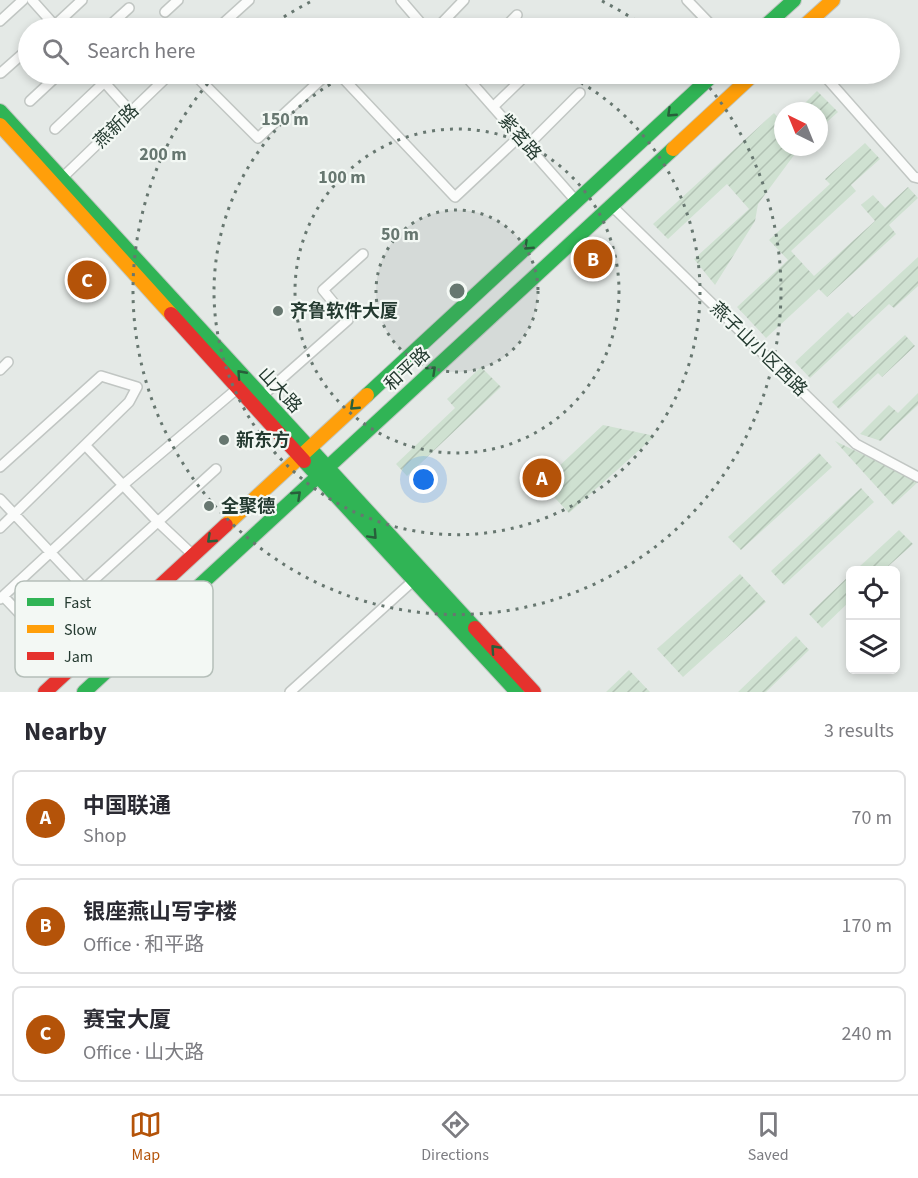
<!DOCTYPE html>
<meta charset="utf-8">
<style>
body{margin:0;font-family:"Source Sans 3","Noto Sans SC",sans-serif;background:#f2f2f3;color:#2b2b33}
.controls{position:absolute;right:18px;bottom:18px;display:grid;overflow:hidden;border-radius:9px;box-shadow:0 3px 9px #0003}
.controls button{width:54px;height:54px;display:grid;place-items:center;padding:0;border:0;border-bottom:2px solid #e1e1e2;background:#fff;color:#2b2b33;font:30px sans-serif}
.compass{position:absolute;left:774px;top:102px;width:54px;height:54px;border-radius:50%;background:#fff;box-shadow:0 3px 9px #0003;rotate:317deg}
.you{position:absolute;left:424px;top:480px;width:21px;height:21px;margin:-15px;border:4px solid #fff;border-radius:50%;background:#1a73e8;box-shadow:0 0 0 9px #1a73e833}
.badge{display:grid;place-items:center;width:39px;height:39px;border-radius:50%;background:#b45309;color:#fff;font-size:20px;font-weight:700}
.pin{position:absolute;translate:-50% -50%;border:3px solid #fff;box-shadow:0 2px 6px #0006}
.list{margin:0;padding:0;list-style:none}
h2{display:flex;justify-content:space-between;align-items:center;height:78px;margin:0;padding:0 24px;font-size:26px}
h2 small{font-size:20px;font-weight:400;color:#7c7c81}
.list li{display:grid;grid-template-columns:39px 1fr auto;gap:18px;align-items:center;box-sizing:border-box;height:96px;margin:0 12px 12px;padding:0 12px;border:2px solid #e1e1e2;border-radius:9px}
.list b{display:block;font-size:22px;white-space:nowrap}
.list p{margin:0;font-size:20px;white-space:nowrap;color:#7c7c81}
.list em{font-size:20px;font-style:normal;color:#7c7c81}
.icon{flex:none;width:33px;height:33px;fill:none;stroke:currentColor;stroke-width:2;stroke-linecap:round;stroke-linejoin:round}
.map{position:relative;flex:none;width:918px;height:692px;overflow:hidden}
.search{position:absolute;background:#fff;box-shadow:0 3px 9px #0003;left:18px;right:18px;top:18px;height:66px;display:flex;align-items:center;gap:15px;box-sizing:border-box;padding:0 21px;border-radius:33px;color:#7c7c81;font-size:22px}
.sheet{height:402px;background:#fff}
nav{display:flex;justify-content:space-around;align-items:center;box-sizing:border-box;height:84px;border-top:2px solid #e1e1e2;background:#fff;font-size:16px;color:#7c7c81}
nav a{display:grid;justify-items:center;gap:3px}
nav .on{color:#b45309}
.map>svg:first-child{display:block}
.garden{fill:url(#garden-furrows)}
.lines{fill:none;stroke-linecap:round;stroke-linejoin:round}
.street-casing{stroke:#c1c6c3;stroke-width:12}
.fast-casing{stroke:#c0c7c3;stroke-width:16}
.slow-casing{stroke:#c0c7c3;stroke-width:16}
.jam-casing{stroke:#c0c7c3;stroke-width:16}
.street{stroke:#fbfcfb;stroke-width:9}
.fast{stroke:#30b455;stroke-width:14}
.slow{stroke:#ff9f0a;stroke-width:14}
.jam{stroke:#e5322d;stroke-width:14}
.oneway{stroke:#285f3b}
.ring{fill:none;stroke:#677770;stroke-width:3;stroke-dasharray:3 6}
.poi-dot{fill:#677770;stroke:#f3f8f4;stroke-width:2}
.labels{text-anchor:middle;stroke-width:4.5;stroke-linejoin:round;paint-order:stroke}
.street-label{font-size:18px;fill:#243a30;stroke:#f3f8f4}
.poi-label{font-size:18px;font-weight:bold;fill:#243a30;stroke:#f3f8f4;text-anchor:start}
.key{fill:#f3f8f4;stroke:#b5bfb9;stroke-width:1.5}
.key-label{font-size:16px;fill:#243a30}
.centre{fill:#677770;stroke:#f3f8f4;stroke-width:3}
.ring-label{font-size:18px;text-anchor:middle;font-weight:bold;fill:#677770;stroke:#f3f8f4;stroke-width:4.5;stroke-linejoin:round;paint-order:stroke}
</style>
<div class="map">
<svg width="918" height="692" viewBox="0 0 918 692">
<defs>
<pattern id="garden-furrows" width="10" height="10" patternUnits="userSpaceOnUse" patternTransform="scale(1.5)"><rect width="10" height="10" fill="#cfe1d1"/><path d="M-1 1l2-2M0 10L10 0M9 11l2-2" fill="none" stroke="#b2c2b4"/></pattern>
</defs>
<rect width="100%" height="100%" fill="#e4e9e6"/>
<path class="garden" d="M817,91L838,112L819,129V111H797Z
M774,113L783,123V147H800L758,204L755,221L715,285L694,259L749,209L727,184L668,239L653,224Z
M865,143L880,159L851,185L856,191L791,251L814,276L875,221L861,205L873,195L885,208L908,187L918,198L889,225L896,234L827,297L819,289L766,338L737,307L788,260L769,240L830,184L825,179Z
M918,257V286L894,308L889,304L810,378L795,362L848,312L853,317Z
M905,335L915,346L882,377L878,373L839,409L832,402Z
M481,367L501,387L407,476L396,464L455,408L447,399Z
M918,393V405L891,430L881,441L860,434L889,405L898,413Z
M603,425L655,436L569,513L541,483Z
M835,441L918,481V482L893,505Z
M819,453L832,467L741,550L728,537Z
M861,488L874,502L784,585L771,571Z
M899,530L913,544L884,570H856Z
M740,574L766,602L683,677L657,649Z
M850,575V601L822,628L809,614Z
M796,636L809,650L766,692H738Z
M629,670L650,692H606Z"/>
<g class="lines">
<defs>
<path id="street" d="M32,0L57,28
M401,0L425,28
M687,0L714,28
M165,12L178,0
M773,19L782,28
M0,21L23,0
M52,28L82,0
M107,28L129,8
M218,28L249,0
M437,28L464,0
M504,28L517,15
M1,73L28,49
M97,74L131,112
M194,74L258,138L327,74
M339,74L455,197L519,137
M464,74L576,201
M823,74L914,177L918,178
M30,101L59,74
M493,107L527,74
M55,129L113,74
M527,146L580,93
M62,178L170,74
M610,206L617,211L856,444L918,477
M0,370L8,362
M262,396L348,320L323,290L363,254
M85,445L158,522L193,555
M0,467L101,376L137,387L129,402L0,528
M0,499L118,624
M85,588L216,469
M0,599L123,485L238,388
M0,599L3,596L42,637
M290,692L414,580"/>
<path id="fast" d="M763,28L794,0
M0,111L475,628
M367,395L714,74
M304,461L517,692
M84,692L673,149"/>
<path id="slow" d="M802,28L833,0
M0,125L171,314
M673,149L754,74
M226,525L367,395"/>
<path id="jam" d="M171,314L304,461
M475,628L534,692
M45,692L226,525"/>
</defs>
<use href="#street" class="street-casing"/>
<use href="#fast" class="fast-casing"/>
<use href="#slow" class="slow-casing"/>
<use href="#jam" class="jam-casing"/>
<use href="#street" class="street"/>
<use href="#fast" class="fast"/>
<use href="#slow" class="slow"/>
<use href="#jam" class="jam"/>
</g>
<defs><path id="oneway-chevron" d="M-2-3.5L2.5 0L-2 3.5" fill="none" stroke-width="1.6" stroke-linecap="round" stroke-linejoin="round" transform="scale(1.5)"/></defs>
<g class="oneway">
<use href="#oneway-chevron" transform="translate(671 113) rotate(137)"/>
<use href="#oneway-chevron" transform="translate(528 246) rotate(137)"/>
<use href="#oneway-chevron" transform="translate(432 370) rotate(-43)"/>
<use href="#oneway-chevron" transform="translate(241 374) rotate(-132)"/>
<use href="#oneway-chevron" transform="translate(354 406) rotate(137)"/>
<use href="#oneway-chevron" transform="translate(297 495) rotate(-43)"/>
<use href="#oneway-chevron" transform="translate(373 535) rotate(47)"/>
<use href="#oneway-chevron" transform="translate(211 539) rotate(137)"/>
<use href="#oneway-chevron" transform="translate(495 649) rotate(-132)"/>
</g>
<circle cx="457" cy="291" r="81" fill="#677770" fill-opacity=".12"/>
<g class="ring">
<circle cx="457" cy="291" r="81"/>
<circle cx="457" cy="291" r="162"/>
<path d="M565 74A243 243 0 1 1 349 74"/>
<path d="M269 27A324 324 0 0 1 312 1M602 1A324 324 0 0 1 645 27M698 74A324 324 0 1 1 216 74"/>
</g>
<g class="poi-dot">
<circle cx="278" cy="311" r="6"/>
<circle cx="224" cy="440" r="6"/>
<circle cx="209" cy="506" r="6"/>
</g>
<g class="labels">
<g class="street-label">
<text transform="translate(116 126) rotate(-44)" y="6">燕新路</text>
<text transform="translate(520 137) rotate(49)" y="6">紫茗路</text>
<text transform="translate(759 349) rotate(44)" y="6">燕子山小区西路</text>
<text transform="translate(407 369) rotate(-43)" y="6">和平路</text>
<text transform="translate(280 390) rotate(47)" y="6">山大路</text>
</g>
<g class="poi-label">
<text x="290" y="317">齐鲁软件大厦</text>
<text x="236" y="446">新东方</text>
<text x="221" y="512">全聚德</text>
</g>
</g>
<rect x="15" y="581" width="198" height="96" rx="9" class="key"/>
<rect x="27" y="598" width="27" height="8" fill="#30b455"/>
<rect x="27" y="625" width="27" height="8" fill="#ff9f0a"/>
<rect x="27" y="652" width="27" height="8" fill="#e5322d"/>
<g class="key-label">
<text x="64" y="608">Fast</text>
<text x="64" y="635">Slow</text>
<text x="64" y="662">Jam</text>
</g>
<circle cx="457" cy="291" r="9" class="centre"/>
<g class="ring-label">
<text x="285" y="125">150 m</text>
<text x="163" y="160">200 m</text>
<text x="342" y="183">100 m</text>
<text x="400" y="240">50 m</text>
</g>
</svg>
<div class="controls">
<button><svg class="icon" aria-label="locate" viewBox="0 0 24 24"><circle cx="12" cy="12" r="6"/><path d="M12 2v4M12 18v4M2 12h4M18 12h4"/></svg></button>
<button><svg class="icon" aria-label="layers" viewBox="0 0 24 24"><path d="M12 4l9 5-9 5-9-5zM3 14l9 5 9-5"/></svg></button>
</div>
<svg class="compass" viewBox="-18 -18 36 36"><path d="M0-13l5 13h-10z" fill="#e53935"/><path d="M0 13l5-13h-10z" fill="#7c7c81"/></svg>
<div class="you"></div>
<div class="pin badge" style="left:542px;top:478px">A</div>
<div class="pin badge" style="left:593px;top:259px">B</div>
<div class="pin badge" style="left:87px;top:280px">C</div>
<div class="search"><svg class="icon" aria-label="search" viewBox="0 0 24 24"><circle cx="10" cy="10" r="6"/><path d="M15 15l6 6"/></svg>Search here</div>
</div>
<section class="sheet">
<h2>Nearby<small>3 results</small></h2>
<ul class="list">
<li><span class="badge">A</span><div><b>中国联通</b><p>Shop</p></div><em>70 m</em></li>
<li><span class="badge">B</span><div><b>银座燕山写字楼</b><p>Office · 和平路</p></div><em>170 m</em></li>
<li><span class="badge">C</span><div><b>赛宝大厦</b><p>Office · 山大路</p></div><em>240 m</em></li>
</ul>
</section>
<nav>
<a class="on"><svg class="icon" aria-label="map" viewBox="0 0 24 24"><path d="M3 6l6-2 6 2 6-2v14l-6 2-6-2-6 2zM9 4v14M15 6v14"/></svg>Map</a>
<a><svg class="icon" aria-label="directions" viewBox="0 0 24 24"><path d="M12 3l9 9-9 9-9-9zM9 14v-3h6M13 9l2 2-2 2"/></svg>Directions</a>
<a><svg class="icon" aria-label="saved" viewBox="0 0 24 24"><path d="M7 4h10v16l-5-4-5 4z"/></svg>Saved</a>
</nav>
